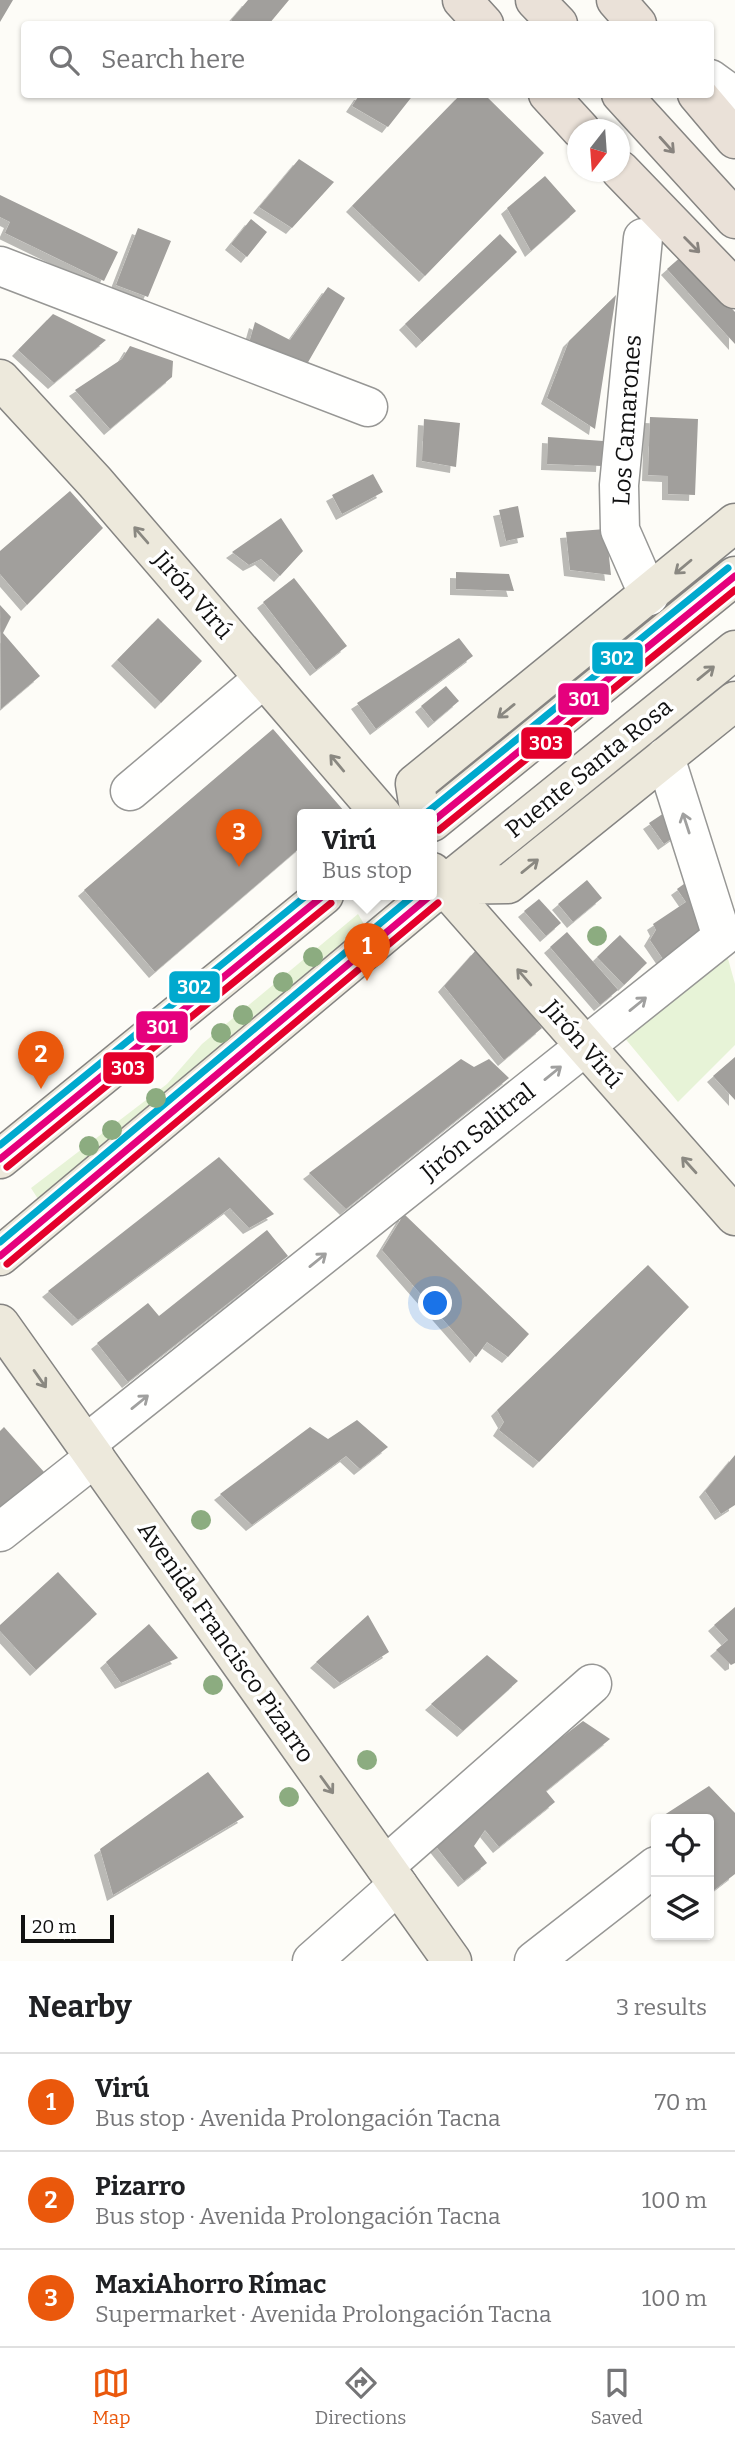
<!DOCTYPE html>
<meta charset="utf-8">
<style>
body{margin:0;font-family:Bitter,serif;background:#f6f6f6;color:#202124}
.controls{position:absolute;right:21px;bottom:21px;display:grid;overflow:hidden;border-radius:7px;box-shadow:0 2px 5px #0004}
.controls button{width:63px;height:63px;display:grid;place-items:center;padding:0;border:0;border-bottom:2px solid #e0e0e0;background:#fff;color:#202124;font:35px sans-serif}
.compass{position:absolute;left:567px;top:119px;width:63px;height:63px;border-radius:50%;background:#fff;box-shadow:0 2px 5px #0004;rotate:197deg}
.scale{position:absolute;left:21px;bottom:18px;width:93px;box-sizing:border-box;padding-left:7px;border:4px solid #111;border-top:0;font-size:19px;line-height:24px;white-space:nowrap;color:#111;-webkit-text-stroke:5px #fff;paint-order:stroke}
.you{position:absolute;left:436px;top:1304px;width:24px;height:24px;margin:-18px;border:5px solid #fff;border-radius:50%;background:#1a73e8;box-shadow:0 0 0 10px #1a73e833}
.badge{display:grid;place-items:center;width:46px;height:46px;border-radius:50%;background:#ea580c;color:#fff;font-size:23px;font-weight:700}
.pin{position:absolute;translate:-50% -58px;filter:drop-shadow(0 2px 4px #0008)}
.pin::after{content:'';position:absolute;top:37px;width:24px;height:21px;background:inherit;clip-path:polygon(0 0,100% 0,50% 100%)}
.popup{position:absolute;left:297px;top:809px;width:140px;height:91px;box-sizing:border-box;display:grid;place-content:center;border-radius:7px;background:#fff;filter:drop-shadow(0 2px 5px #0005);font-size:23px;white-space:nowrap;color:#757577}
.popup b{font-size:26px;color:#202124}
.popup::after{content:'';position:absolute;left:50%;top:100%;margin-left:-14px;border:14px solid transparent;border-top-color:#fff}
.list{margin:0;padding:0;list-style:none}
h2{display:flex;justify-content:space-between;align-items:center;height:91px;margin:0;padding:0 28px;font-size:30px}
h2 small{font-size:23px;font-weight:400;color:#757577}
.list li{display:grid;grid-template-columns:46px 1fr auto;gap:21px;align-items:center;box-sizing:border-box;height:98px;padding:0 28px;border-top:2px solid #e0e0e0}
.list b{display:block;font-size:26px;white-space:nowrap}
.list p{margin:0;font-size:23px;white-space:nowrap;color:#757577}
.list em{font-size:23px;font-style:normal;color:#757577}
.icon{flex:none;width:38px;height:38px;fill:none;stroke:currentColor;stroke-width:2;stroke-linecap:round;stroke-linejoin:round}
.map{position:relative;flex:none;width:735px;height:1961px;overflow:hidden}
.search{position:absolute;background:#fff;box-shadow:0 2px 5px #0004;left:21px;right:21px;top:21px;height:77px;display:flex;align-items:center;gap:18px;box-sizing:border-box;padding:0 24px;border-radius:7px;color:#757577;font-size:26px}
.sheet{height:385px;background:#fff}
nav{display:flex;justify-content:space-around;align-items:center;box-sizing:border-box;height:98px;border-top:2px solid #e0e0e0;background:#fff;font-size:19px;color:#757577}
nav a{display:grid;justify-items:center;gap:4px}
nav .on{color:#ea580c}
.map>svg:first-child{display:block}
.green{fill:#e7f3d7}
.building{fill:#a19f9c;filter:url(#shadow)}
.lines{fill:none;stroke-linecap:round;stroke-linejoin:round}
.minor-casing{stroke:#979795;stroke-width:41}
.major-casing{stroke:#858482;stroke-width:41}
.highway-casing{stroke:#858482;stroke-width:41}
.minor{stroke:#fffffe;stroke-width:38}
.major{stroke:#ede9dc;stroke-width:38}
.highway{stroke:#eae1d8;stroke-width:38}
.bus-1-casing{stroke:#fff;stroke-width:12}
.bus-2-casing{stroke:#fff;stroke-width:12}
.bus-3-casing{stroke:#fff;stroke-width:12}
.bus-1{stroke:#e5007d;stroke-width:7}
.bus-2{stroke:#e4002b;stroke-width:7}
.bus-3{stroke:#00a9ce;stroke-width:7}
.tree{fill:#8cac80}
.oneway{stroke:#88837e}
.oneway2{stroke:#8a8881}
.oneway3{stroke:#a0a09f}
.labels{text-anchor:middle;stroke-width:7;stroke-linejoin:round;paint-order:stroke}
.street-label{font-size:24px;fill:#111;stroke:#fff}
.line-badge{stroke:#fff;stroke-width:2.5}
.badge-label{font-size:19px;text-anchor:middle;font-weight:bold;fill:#fff}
</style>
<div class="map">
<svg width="735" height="1961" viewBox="0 0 735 1961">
<defs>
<filter id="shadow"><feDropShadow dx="-6" dy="6" stdDeviation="0" flood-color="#0004"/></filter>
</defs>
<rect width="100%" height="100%" fill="#fdfcf7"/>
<path class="green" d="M358,914L367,929L38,1199L31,1188L167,1084L202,1044Z
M722,937L735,984V1045L678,1102L613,1024Z"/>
<path class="building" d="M0,0H13L0,22Z
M248,0H289L269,24H236L231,20Z
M360,94H414L388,127L352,106Z
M461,94H484L544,153L425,276L352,206Z
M299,159L334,182L292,228L259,207Z
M545,176L576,211L531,251L507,208Z
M0,195L118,252L104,281L5,233L10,222L0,217Z
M251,219L267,232L247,257L231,244Z
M138,228L171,241L148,297L116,285Z
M500,234L517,252L422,342L405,324Z
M683,255L735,312V344L667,269Z
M328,287L345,298L303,371L249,343L255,322L290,340Z
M616,295L595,429L547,398L569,341Z
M53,314L106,340L54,383L18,350Z
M130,346L173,361L172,377L110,429L75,390L122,359Z
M650,417L698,419L695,495L668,494V476L648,475Z
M424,419L460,423L456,467L422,461Z
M548,437L603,441L602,466L547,464Z
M373,474L383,492L342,514L332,495Z
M70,491L103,528L27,605L0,574V551Z
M518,506L524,537L506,541L499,510Z
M281,518L303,551L280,576L261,559L249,565L232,552Z
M606,529L611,575L570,570L566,532Z
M456,572L509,574L514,591L456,589Z
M294,578L347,646L316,670L263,602Z
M0,605L11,617L3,633L40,676L1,709Z
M158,618L202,661L161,703L117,660Z
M459,638L473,656L376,729L357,703Z
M446,686L459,701L434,722L421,706Z
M273,729L344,811L339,815H302V846L155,972L84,890Z
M667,811L681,832L664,844L649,823Z
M587,880L602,898L573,922L558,904Z
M688,881L717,924L663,959L650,940L656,930L653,924L686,902L677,889Z
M539,899L561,923L546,936L524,911Z
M567,932L618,990L600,1005L550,947Z
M620,935L647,963L624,985L597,957Z
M477,949L542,1028L504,1060L444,986Z
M735,1057V1100L713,1076Z
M461,1059L474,1067L489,1059L509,1078L346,1209L309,1173Z
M219,1157L274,1214L249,1228L230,1208L78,1320L48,1291Z
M404,1214L529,1334L508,1357L487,1342L476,1357L382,1250Z
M267,1230L288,1256L128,1382L97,1343L148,1303L159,1316Z
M648,1265L689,1307L539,1462L499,1430L504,1422L497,1410Z
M357,1420L388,1447L360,1469L346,1456L252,1525L220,1494L310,1427L328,1439Z
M4,1427L52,1481L0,1524V1431Z
M735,1455V1505L721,1514L705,1491Z
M58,1572L97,1614L36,1670L0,1631V1625Z
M735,1607V1663L731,1665L716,1650L728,1640L714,1625Z
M368,1615L389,1652L340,1683L316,1662Z
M149,1624L178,1658L121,1683L106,1662Z
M487,1655L518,1681L463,1731L431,1704Z
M583,1721L610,1739L546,1791L555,1802L499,1847L485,1830L474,1846L487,1863L464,1881L430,1839Z
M208,1772L244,1817L113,1895L100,1849Z
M709,1786L735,1813V1874L709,1894V1819H658Z"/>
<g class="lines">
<defs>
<path id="minor" d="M710,79L735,97
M643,238L619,485L620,530L649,596
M0,266L368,407
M130,791L264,678
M86,1444L722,937L665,757
M0,1532L95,1457
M385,1866L592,1684
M312,1961L398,1885
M534,1961L656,1866"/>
<path id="major" d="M0,379L95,482L382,815
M420,815L415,784L735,523
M432,822L735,576
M432,872L735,1216
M444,885L508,884L735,701
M432,895L735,650
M0,1159L324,895
M0,1256L431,895
M0,1324L452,1961"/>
<path id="highway" d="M462,0L484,24
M535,0L558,24
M616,0L637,24
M548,94L581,130
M621,94L735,219
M697,94L735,139
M620,170L735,289"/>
</defs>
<use href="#minor" class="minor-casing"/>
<use href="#major" class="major-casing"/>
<use href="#highway" class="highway-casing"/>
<use href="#minor" class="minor"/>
<use href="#major" class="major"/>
<use href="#highway" class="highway"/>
<defs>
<path id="bus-1" d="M432,822L735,576
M0,1159L324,895
M0,1256L431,895"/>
<path id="bus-2" d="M439,830L735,590
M7,1167L331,903
M7,1264L438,903"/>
<path id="bus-3" d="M425,814L728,568
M0,1145L307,895
M0,1242L414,895"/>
</defs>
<use href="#bus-1" class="bus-1-casing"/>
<use href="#bus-2" class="bus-2-casing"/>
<use href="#bus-3" class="bus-3-casing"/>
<use href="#bus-1" class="bus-1"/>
<use href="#bus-2" class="bus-2"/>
<use href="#bus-3" class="bus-3"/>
</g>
<g class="tree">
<circle cx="597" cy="936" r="10"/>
<circle cx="313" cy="957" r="10"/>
<circle cx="283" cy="982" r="10"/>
<circle cx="243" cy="1015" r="10"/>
<circle cx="221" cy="1033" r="10"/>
<circle cx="156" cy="1098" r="10"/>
<circle cx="112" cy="1130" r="10"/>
<circle cx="89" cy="1146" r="10"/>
<circle cx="201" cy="1520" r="10"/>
<circle cx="213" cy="1685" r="10"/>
<circle cx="367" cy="1760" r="10"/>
<circle cx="289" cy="1797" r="10"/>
</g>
<defs><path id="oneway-shaft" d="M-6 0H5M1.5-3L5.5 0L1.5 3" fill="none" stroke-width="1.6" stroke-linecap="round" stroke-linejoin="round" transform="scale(1.75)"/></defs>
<g class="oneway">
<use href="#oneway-shaft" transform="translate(667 145) rotate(48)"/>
<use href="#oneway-shaft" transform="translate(692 245) rotate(45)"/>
</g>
<g class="oneway2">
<use href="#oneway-shaft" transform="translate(141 535) rotate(-131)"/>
<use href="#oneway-shaft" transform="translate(683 567) rotate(140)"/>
<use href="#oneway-shaft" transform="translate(706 673) rotate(-39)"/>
<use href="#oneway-shaft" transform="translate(506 711) rotate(141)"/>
<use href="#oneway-shaft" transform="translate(337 763) rotate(-130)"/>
<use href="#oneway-shaft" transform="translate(530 866) rotate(-39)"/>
<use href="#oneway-shaft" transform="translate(524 977) rotate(-131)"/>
<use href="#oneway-shaft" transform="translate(689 1165) rotate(-132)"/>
<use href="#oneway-shaft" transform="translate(40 1379) rotate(55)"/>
<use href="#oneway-shaft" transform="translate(327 1785) rotate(54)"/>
</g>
<g class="oneway3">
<use href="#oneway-shaft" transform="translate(686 823) rotate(-108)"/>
<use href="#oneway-shaft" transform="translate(638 1004) rotate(-39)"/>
<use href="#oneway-shaft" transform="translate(553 1073) rotate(-39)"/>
<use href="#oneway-shaft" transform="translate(318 1260) rotate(-39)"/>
<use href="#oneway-shaft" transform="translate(140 1402) rotate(-39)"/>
</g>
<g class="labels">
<g class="street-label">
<text transform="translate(627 420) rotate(-86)" y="8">Los Camarones</text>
<text transform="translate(193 595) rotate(49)" y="8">Jirón Virú</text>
<text transform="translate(589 768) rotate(-39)" y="8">Puente Santa Rosa</text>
<text transform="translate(583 1044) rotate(49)" y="8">Jirón Virú</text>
<text transform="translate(478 1132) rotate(-39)" y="8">Jirón Salitral</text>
<text transform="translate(226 1642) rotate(55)" y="8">Avenida Francisco Pizarro</text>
</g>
</g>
<g class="line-badge">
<rect x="591" y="641" width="53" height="34" rx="7" fill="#00a9ce"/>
<rect x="557" y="682" width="53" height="34" rx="7" fill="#e5007d"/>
<rect x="520" y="726" width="53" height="34" rx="7" fill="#e4002b"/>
<rect x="168" y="970" width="53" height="34" rx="7" fill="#00a9ce"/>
<rect x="135" y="1010" width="54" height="34" rx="7" fill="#e5007d"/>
<rect x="102" y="1051" width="53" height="34" rx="7" fill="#e4002b"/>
</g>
<g class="badge-label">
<text x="617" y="665">302</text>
<text x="584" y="706">301</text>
<text x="546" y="750">303</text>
<text x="194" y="994">302</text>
<text x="162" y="1034">301</text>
<text x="128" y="1075">303</text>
</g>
</svg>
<div class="controls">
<button><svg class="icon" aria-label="locate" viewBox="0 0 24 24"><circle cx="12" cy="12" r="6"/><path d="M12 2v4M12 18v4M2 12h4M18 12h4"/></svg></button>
<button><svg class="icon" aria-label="layers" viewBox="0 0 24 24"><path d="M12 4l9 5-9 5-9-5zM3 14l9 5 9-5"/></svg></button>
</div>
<svg class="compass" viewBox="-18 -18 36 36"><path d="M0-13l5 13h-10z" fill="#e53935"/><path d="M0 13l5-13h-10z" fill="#757577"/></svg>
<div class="scale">20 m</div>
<div class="you"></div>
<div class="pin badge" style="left:367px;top:981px">1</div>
<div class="popup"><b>Virú</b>Bus stop</div>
<div class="pin badge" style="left:41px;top:1089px">2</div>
<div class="pin badge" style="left:239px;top:867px">3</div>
<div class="search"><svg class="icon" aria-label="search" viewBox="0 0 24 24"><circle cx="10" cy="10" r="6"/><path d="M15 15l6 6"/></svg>Search here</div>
</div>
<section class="sheet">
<h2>Nearby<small>3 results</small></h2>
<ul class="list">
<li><span class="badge">1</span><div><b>Virú</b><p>Bus stop · Avenida Prolongación Tacna</p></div><em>70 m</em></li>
<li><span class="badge">2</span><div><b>Pizarro</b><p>Bus stop · Avenida Prolongación Tacna</p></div><em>100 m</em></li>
<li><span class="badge">3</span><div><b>MaxiAhorro Rímac</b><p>Supermarket · Avenida Prolongación Tacna</p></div><em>100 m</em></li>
</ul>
</section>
<nav>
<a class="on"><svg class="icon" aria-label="map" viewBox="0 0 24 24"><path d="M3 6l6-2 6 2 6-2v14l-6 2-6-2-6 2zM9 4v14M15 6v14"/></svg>Map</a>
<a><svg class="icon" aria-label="directions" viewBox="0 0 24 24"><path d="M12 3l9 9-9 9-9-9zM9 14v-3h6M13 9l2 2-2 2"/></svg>Directions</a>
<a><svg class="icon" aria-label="saved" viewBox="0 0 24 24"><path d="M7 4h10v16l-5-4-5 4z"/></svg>Saved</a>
</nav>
